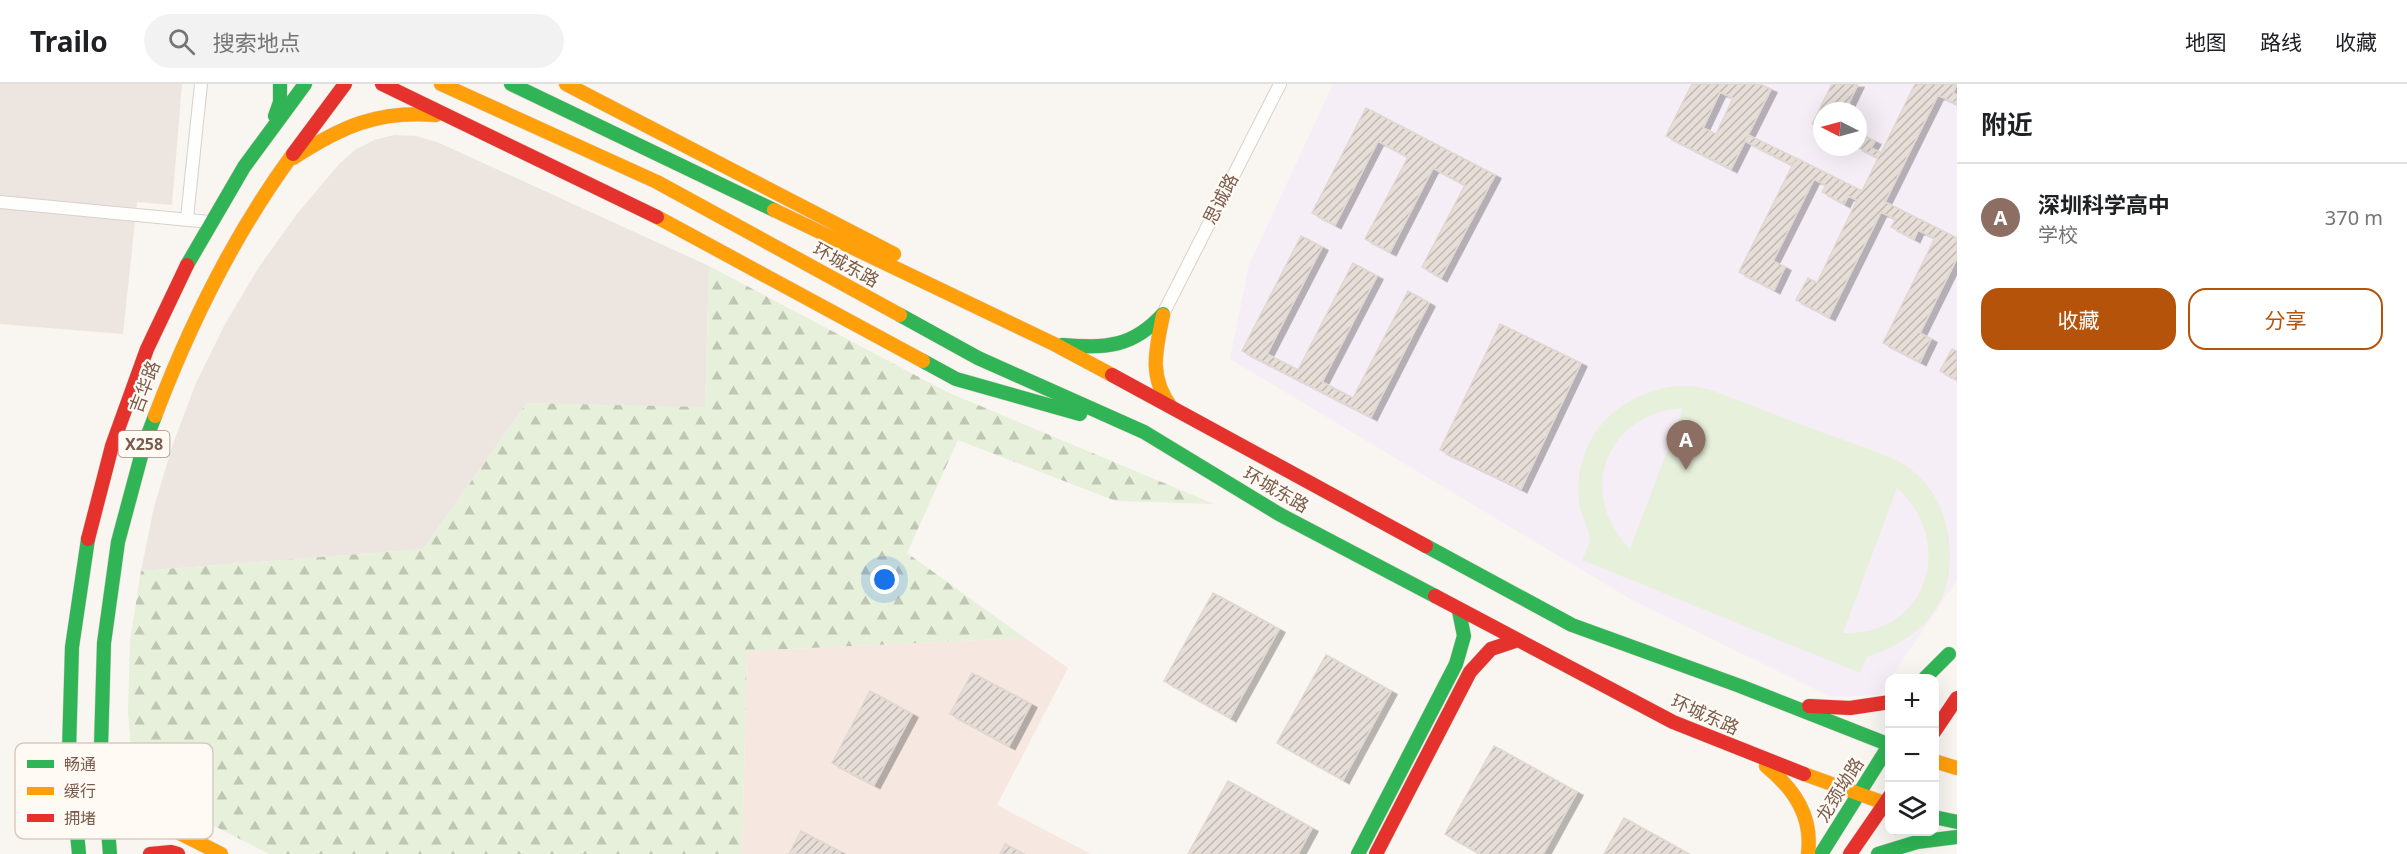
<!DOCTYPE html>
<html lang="zh">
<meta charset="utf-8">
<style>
body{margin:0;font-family:"Noto Sans","Noto Sans SC",sans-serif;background:#f2f2f2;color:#202124}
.controls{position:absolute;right:18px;bottom:18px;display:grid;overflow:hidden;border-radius:12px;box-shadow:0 6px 24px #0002}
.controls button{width:54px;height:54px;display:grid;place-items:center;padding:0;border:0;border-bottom:2px solid #e0e0e0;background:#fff;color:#202124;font:30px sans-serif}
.compass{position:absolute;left:1813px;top:18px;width:54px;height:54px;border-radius:50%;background:#fff;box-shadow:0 6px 24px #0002;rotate:276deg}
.you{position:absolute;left:885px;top:496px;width:21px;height:21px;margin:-15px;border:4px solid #fff;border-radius:50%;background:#1a73e8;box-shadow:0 0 0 9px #1a73e833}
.badge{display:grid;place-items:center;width:39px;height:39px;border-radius:50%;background:#b45309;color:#fff;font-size:20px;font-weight:700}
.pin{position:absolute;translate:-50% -50px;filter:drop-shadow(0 2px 3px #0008)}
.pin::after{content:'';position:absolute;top:32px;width:21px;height:18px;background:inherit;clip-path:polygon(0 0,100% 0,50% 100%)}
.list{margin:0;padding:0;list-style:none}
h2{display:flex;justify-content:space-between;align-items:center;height:78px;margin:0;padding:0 24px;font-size:26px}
h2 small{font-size:20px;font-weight:400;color:#757577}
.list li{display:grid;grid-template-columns:39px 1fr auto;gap:18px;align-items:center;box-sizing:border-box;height:108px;padding:0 24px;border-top:2px solid #e0e0e0}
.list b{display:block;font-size:22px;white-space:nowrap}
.list p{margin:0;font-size:20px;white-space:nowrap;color:#757577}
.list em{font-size:20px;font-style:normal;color:#757577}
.actions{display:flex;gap:12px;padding:18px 24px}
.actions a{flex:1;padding:14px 0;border:2px solid #b45309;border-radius:18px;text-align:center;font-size:21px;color:#b45309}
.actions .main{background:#b45309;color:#fff}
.icon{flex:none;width:33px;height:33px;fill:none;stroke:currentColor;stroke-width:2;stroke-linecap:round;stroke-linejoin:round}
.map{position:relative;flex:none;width:1957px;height:770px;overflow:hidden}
header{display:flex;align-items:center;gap:36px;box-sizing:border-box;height:84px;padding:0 30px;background:#fff;border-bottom:2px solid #e0e0e0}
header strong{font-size:28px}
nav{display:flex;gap:33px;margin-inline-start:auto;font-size:21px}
.search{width:420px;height:54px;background:#f2f2f2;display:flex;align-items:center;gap:15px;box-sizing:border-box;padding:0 21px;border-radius:33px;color:#757577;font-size:22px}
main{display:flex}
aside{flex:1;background:#fff}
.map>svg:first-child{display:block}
.commercial{fill:#f6e8e1}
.industrial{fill:#ede5e0}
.education{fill:#f6eef6;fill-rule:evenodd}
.green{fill:#e7f0db;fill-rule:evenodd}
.forest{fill:url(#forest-firs)}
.building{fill:url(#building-hatch);stroke:#e2d8d2;stroke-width:1.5;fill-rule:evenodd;filter:url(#shadow)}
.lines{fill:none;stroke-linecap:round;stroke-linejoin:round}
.street-casing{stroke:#d7d1cb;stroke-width:14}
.fast-casing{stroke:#d9d2cb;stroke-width:15}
.slow-casing{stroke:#d9d2cb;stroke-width:15}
.jam-casing{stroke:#d9d2cb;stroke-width:15}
.street{stroke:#fefefd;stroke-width:12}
.fast{stroke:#30b455;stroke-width:14}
.slow{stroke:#ff9f0a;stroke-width:14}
.jam{stroke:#e5322d;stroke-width:14}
.labels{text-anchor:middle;stroke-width:4.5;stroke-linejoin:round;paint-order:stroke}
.shield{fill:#fffaf3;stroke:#a28b7f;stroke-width:1.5}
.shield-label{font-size:16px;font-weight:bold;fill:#7a5c4d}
.street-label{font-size:18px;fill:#7a5c4d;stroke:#fffaf3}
.key{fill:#fffaf3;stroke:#d7cbc1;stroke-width:1.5}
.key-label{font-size:16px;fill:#7a5c4d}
</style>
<header>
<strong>Trailo</strong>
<div class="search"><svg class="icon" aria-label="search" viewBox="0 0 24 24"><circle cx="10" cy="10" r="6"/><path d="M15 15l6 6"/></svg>搜索地点</div>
<nav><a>地图</a><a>路线</a><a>收藏</a></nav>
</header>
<main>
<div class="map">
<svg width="1957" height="770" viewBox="0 0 1957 770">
<defs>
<pattern id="forest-firs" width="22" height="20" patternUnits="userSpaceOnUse" patternTransform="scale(1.5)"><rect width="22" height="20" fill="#e7f0db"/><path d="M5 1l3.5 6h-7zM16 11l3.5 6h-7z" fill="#c0c6b4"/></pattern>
<pattern id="building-hatch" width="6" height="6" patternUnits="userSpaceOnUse" patternTransform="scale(1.5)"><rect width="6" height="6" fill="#e6ded7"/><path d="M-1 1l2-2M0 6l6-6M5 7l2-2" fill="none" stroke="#bfb7b1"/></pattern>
<filter id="shadow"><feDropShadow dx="6" dy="3.5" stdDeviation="0" flood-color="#0004"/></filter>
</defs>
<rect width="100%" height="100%" fill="#f9f5f0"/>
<path class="commercial" d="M1025,554L1068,584L997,721L1091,770H742L747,567Z"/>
<path class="industrial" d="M0,0H182L172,121L137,118L123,250L0,240Z
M395,51L416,52L437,58L709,182L705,324L527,319L423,465L141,487L154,423L173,360L196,299L225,240L259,183L297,130L339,80L355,66L374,56Z"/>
<path class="education" d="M1333,0H1957V496L1879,611L1831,613L1632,516L1230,275L1249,181ZM1822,27H1858V63H1822Z"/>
<path class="green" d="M1674,302H1692L1711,306C1747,320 1784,334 1821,348C1845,357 1871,365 1894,375C1941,397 1957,451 1947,499C1937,538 1904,561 1867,573L1860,589L1582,476C1584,470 1590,460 1590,454C1590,448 1580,429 1579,419C1573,355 1614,312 1674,302ZM1682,324L1683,325L1630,465C1576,410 1605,330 1682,324ZM1897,404C1957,458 1927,552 1843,549Z"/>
<path class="forest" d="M709,182L947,308L1214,420L1116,417L958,356L907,469L1025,554L747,567L742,770H269L146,707L134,698L128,628L130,557L141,487L423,465L527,319L705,323Z"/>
<path class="building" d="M1692,0H1760L1771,5L1731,85L1666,52ZM1720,8L1733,14L1716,50L1703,44Z
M1832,0H1858L1845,27H1822V46L1812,40Z
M1915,0H1957L1953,9L1957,11V20L1938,11L1885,118L1957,154V174L1920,249L1931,255L1920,278L1883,259L1935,154L1918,146L1914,155L1891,143L1896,135L1881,128L1829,233L1796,216L1808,194L1817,199L1857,116L1848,112L1844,120L1822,108L1826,101L1814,95L1773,177L1785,183L1774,206L1739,188L1796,74L1862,107L1878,74L1857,63L1858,49L1875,57L1871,64L1881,69Z
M1366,24L1495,91L1441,194L1422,183L1465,101L1433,84L1390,168L1365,155L1408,73L1378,57L1335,141L1312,129Z
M1748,51L1796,74L1792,81L1745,57Z
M1301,152L1322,163L1267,270L1298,286L1353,179L1377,192L1322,298L1353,314L1408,207L1429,219L1371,333L1242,267Z
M1500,240L1581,279L1521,405L1440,366Z
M1952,265L1957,267V296L1940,287Z
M1213,509L1279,545L1230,634L1164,597Z
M1326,571L1391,607L1343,696L1277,659Z
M972,589L1031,620L1009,662L950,630Z
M870,607L912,630L874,701L832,679Z
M1494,662L1577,708L1543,770H1480L1445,750Z
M1228,697L1312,744L1298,770H1188Z
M1624,734L1689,770H1604Z
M801,747L841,768L840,770H789Z
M1005,760L1024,770H1000Z"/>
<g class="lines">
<defs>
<path id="street" d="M0,118L210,138
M187,134L201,0
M1163,230L1280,0"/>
<path id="fast" d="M511,0L774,126
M275,32L280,18V0
M187,181L244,83L305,0
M900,231L978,274L1144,348L1279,430L1435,512
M1062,261C1106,264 1132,264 1163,230
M923,277L956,295L1080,330
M1426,462L1572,541L1740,602L1890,661
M1925,594L1949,570
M1934,733L1957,738
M79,770L69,666L72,563L88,455
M110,770L101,663L104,559L118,458L144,361L155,332
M1358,770L1456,580L1464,552L1459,527
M1821,770L1890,660
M1878,770L1917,758L1957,753"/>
<path id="slow" d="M441,0L657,98L900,231
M566,0L894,170
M293,74C341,43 377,26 436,31
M774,126L1054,260L1112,291
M657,133L923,277
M1163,231C1156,266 1148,292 1171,323
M155,332C190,240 234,150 293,70
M1934,677L1957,684
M1766,682C1794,705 1813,732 1808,770
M1804,690L1890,721
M103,693L119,714L134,726L221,770"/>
<path id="jam" d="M382,0L657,133
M293,70L345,0
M1112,291L1426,462
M88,455L112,362L147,265L187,181
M1435,512L1673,638L1804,690
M1809,622L1850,624L1890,618
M1934,648L1957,614
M150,770L171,768L178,770
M1376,770L1470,588L1491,565L1515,557
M1850,770L1890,712"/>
</defs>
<use href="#street" class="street-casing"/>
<use href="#fast" class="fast-casing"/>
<use href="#slow" class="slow-casing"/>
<use href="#jam" class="jam-casing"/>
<use href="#street" class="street"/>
<use href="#fast" class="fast"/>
<use href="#slow" class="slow"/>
<use href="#jam" class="jam"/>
</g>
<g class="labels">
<rect class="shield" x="118.5" y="347" width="51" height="26" rx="4.5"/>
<g class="shield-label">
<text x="144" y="366">X258</text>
</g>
<g class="street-label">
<text transform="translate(1221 115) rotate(-63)" y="6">思诚路</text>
<text transform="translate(846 181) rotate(29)" y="6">环城东路</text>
<text transform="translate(145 303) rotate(-69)" y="6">吉华路</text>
<text transform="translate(1276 406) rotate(30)" y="6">环城东路</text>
<text transform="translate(1705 631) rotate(24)" y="6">环城东路</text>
<text transform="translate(1840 706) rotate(-58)" y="6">龙颈坳路</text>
</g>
</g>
<rect x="15" y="659" width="198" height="96" rx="9" class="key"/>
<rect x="27" y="676" width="27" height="8" fill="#30b455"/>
<rect x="27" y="703" width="27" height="8" fill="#ff9f0a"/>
<rect x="27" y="730" width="27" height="8" fill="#e5322d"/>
<g class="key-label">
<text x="64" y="686">畅通</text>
<text x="64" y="713">缓行</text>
<text x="64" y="740">拥堵</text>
</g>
</svg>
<div class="controls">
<button>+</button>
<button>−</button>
<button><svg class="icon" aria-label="layers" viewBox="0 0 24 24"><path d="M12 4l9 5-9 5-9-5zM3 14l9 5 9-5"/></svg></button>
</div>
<svg class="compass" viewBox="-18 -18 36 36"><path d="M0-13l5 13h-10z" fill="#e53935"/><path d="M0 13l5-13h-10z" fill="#757577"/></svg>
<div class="you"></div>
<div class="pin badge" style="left:1686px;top:386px;background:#8d6e63">A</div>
</div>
<aside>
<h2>附近<small></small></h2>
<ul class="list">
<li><span class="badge" style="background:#8d6e63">A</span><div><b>深圳科学高中</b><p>学校</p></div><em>370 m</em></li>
</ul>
<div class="actions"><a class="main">收藏</a><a>分享</a></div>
</aside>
</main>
